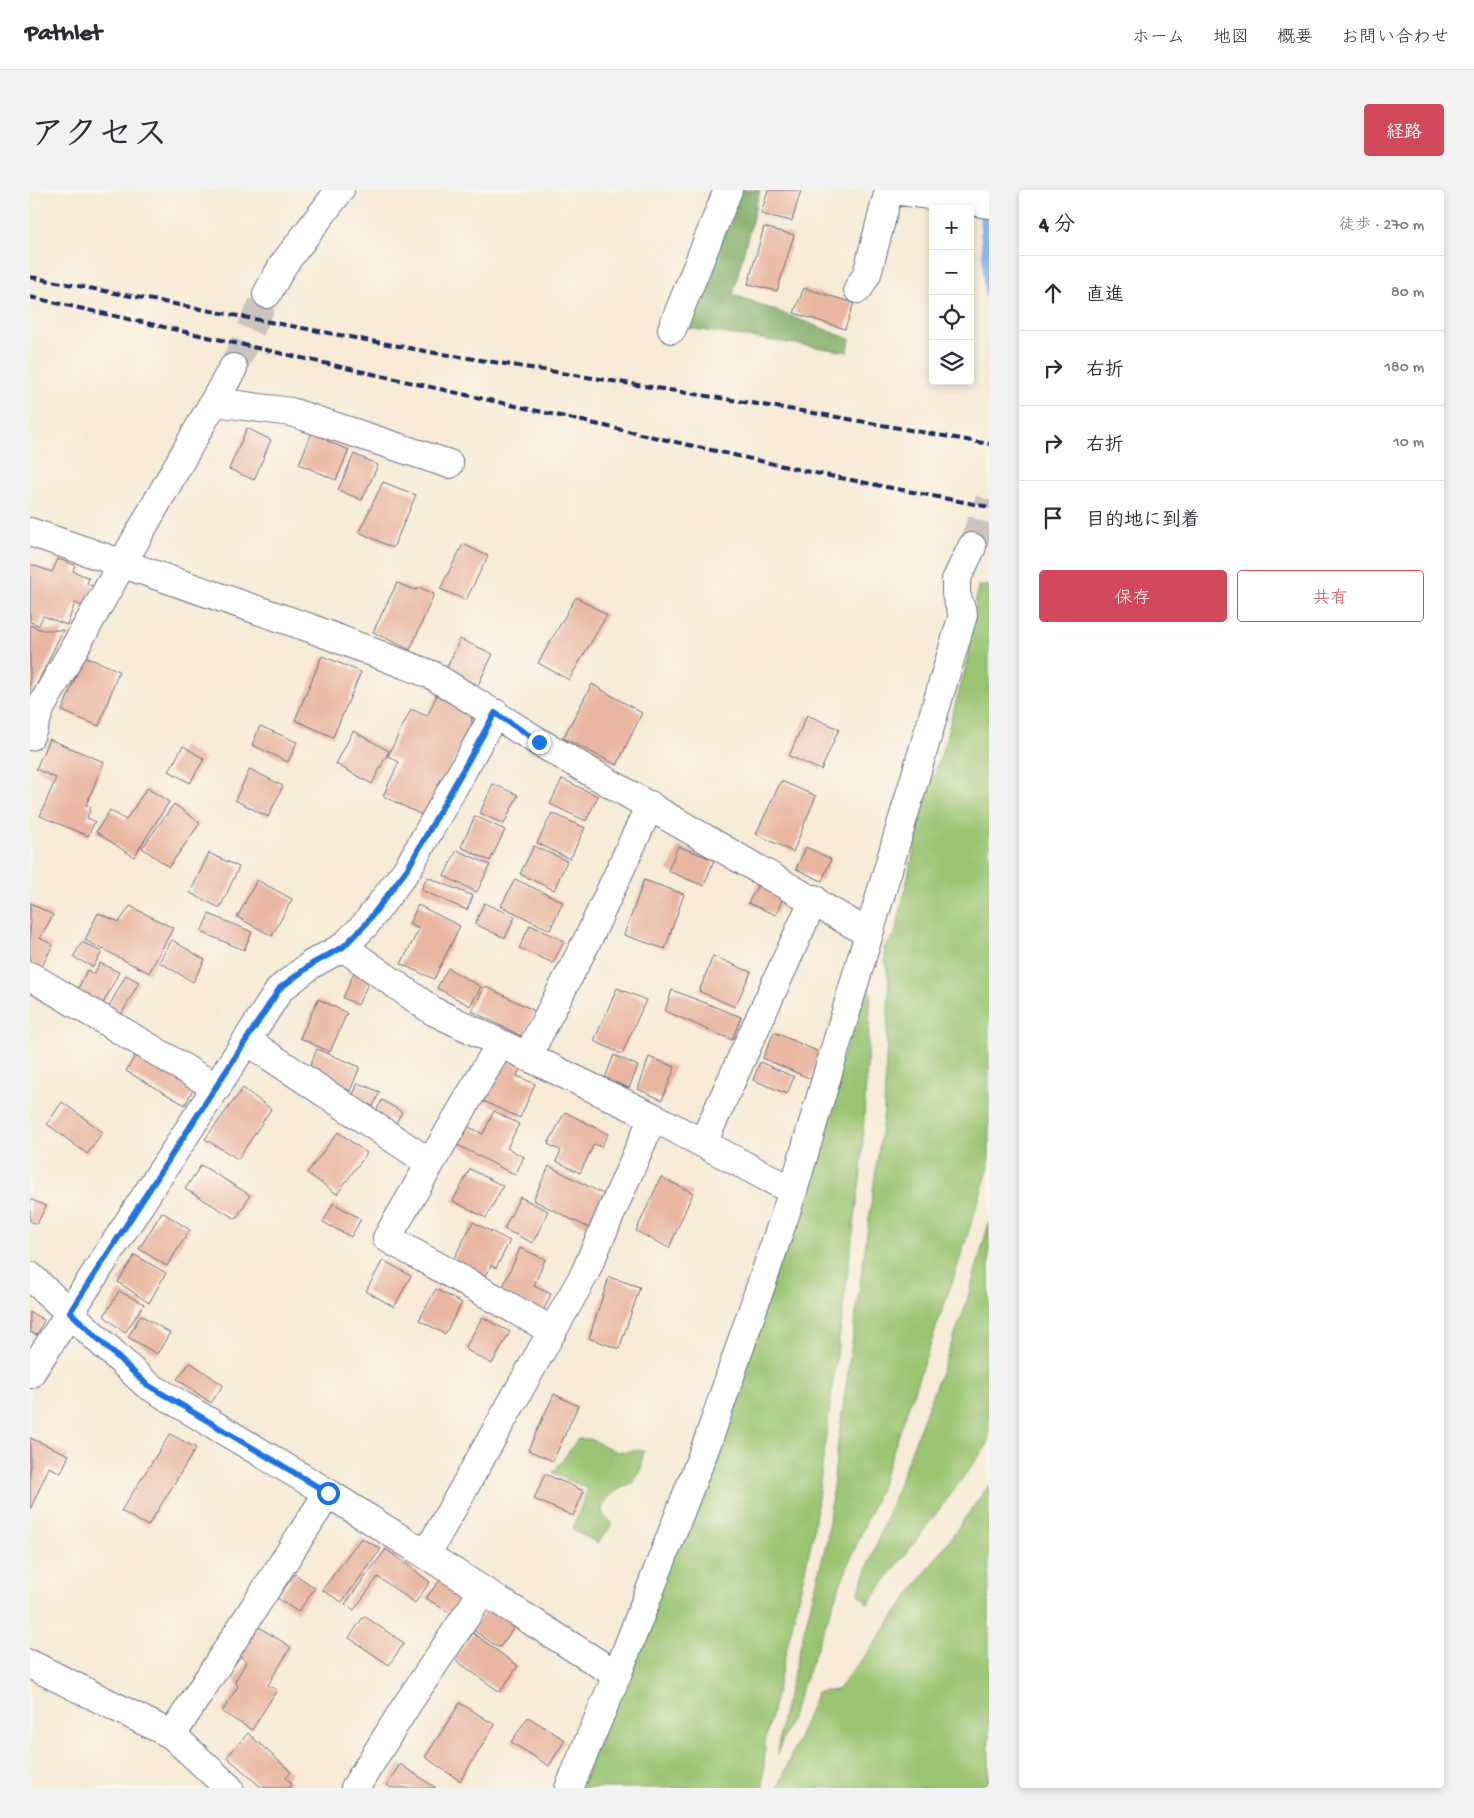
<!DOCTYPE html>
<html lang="ja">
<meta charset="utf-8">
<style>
body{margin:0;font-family:"Gochi Hand","Klee One",sans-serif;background:#f2f2f3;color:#2b2b33}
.controls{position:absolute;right:15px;top:15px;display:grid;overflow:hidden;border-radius:5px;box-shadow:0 2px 8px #0003}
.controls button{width:45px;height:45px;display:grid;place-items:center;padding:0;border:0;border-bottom:1px solid #e1e1e2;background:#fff;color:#2b2b33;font:25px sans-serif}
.stop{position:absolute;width:15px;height:15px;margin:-11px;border:4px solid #1a73e8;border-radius:50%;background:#fff}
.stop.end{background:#1a73e8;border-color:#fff;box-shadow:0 1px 5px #0008}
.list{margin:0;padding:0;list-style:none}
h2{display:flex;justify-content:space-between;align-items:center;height:65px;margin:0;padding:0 20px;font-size:21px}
h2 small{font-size:16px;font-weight:400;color:#7c7c81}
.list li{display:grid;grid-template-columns:32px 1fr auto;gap:15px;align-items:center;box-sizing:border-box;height:75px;padding:0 20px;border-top:1px solid #e1e1e2}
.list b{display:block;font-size:19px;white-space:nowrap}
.list em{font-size:16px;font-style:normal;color:#7c7c81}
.actions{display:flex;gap:10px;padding:15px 20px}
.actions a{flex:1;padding:11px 0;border:1px solid #d1495b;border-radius:5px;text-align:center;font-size:18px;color:#d1495b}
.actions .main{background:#d1495b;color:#fff}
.icon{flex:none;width:28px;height:28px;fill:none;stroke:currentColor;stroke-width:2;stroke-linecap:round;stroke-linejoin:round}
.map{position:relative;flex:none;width:959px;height:1598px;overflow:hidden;border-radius:5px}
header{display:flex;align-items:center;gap:30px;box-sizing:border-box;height:70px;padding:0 25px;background:#fff;border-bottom:1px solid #e1e1e2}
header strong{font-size:24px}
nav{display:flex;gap:28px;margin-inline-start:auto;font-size:18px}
.intro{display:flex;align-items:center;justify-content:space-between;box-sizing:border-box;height:120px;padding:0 30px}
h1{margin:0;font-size:35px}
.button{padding:12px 22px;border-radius:5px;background:#d1495b;color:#fff;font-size:18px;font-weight:700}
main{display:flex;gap:30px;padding:0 30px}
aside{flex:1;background:#fff;border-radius:5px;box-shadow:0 2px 8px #0003}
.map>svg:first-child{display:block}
.green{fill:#9ac471;stroke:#5a7a68}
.forest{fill:#7baa63;stroke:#4b6c60}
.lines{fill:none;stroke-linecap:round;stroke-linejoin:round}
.stream{stroke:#81b1ec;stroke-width:9}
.building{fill:#e9b6a1}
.minor-tunnel{stroke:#cbc5be;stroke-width:28;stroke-dasharray:28 14;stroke-linecap:butt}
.minor-casing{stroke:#687088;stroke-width:30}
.minor{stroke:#fff;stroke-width:28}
.rail{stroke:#1b2f5e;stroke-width:4;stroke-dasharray:8 4;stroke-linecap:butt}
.route{stroke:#1a73e8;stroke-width:6}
</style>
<header>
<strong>Pathlet</strong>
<nav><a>ホーム</a><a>地図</a><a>概要</a><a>お問い合わせ</a></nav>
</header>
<div class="intro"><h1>アクセス</h1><a class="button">経路</a></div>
<main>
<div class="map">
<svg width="959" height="1598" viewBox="0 0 959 1598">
<rect width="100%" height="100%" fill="#fbf7ec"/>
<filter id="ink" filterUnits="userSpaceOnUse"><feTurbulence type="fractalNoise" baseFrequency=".02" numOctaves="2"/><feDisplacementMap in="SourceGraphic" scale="10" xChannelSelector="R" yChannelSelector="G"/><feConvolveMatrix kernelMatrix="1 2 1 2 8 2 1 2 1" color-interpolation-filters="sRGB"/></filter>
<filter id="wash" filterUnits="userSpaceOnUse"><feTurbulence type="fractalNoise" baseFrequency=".0096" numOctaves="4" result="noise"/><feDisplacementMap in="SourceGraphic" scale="20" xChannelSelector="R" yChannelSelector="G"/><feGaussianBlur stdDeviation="1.12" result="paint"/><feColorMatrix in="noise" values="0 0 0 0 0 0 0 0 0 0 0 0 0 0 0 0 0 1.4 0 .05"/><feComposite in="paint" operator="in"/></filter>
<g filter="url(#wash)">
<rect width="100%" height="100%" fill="#f7ead6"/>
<path class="green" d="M948,396H959V977L927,1078L849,1301L812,1390L747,1565L752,1529L797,1350L807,1260L854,921L859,794L854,758L865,745L893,619L913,559L936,476Z
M837,799L841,803L831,982L783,1345L735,1552L733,1598H552Z
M959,1032V1253L838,1414L828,1403L936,1115Z
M548,1249H560L587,1262L613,1260L612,1276L604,1293C586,1298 556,1319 583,1334L568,1353L542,1340L558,1299L523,1283Z
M959,1295V1598H748L787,1502L807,1500L841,1458Z"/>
<path class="forest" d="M704,0H730L703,104L820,149L818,162L650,137Z"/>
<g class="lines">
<path class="stream" d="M953,16L959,103"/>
</g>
<g id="blocks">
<path class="building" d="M738,0H771L762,31L731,24Z
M734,37L764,45L747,101L718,94Z
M774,98L824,113L815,139L764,123Z
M285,235L301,242L297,251L319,260L306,290L269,274Z
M217,238L241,250L224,290L199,279Z
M324,264L348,275L332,310L308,300Z
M353,292L386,305L363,358L329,342Z
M433,354L458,366L436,410L410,399Z
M28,369L45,375L43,381L59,388L57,394L63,396L55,417L45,413L37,435L13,426L9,435L0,432V374L22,382Z
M367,393L386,400L389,397L404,404L380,460L343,442Z
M546,407L577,425L539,490L508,473Z
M0,435L12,440H33L0,509Z
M430,449L463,464L448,495L416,480Z
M54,466L89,481L69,536L32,521Z
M292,466L331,482L303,547L265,530Z
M562,494L612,523L587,575L533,548Z
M409,501L441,517L442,533L396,627L353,606L369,572L358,566L381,519L397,526Z
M777,525L809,539L791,580L759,566Z
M230,536L267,552L258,572L222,555Z
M323,541L359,561L342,594L306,574Z
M19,549L74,572L56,615L61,617L57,628L65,631L58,646L10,626L26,588L6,579Z
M153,556L174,569L160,593L139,581Z
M220,579L253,596L238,627L205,610Z
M532,589L568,606L556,631L520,614Z
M751,591L786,606L763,662L726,644Z
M463,594L488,605L474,634L450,623Z
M117,598L139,612L104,667L66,642L80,620L96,630Z
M144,614L170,633L139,677L112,658Z
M522,623L555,638L540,669L507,653Z
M445,626L475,640L460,671L431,657Z
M504,656L537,671L524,700L490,684Z
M648,656L684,670L674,696L638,681Z
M776,657L801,669L792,691L766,679Z
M427,660L460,675L447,702L414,686Z
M179,663L209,677L190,718L160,703Z
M397,687L443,706L437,720L391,700Z
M485,689L533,712L520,740L471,716Z
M227,690L262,709L242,746L207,727Z
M614,690L654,704L635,759L594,745Z
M730,691L754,705L746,725L718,713Z
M0,713L23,725L10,748L23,755L11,778L0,772Z
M454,713L485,727L475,748L445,734Z
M388,715L430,736L404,789L371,774L389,739L379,734Z
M100,716L143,738L119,783L55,750L68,723L89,732Z
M179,724L222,742L214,760L171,742Z
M500,735L534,751L523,773L489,758Z
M142,750L175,770L163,792L129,772Z
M52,752L72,762L63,777L43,767Z
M683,766L721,782L705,817L669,801Z
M70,773L89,782L72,816L46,803L57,780L64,784Z
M418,778L451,797L440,816L407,798Z
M324,782L340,789L328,815L313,808Z
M96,785L109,792L90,827L77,820Z
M455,796L505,821L493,847L442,821Z
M587,798L616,810L592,864L564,851Z
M642,800L711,827L702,850L635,821Z
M288,809L317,823L300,862L270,848Z
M744,842L789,862L781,889L733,868Z
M287,859L330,877L320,901L277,883Z
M107,863L164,897L155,915L96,881Z
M584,865L608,876L599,898L575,888Z
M619,867L645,877L632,910L608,899Z
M473,869L491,877L487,886L505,894L490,928L453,911Z
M730,872L764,887L757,904L723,890Z
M328,893L350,902L343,916L322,907Z
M213,898L241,919L208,969L175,949Z
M352,910L372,922L366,933L346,921Z
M32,912L73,942L57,964L17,934Z
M464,921L489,934L477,958L494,967L485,985L422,952L431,933L453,944Z
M535,922L578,944L571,957L564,954L550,983L526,971L531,961L518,954Z
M308,942L337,963L307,1004L277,983Z
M171,975L220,1005L206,1029L155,999Z
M519,976L575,1005L559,1038L503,1010Z
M440,979L473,996L456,1028L423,1011Z
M631,987L663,1003L639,1058L606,1041Z
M490,1007L518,1021L503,1053L474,1039Z
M0,1009L16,1016L7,1034L0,1031Z
M303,1013L331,1029L321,1047L293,1032Z
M132,1022L160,1040L137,1076L109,1059Z
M443,1032L480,1051L466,1078L461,1075L455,1086L423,1070Z
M490,1058L515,1069L504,1096L521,1104L513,1121L471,1101Z
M105,1065L136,1083L119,1113L88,1092Z
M353,1070L381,1086L364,1117L336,1101Z
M579,1087L610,1097L589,1159L559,1148Z
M406,1099L432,1113L415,1144L389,1130Z
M89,1101L114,1114L95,1143L74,1126Z
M0,1122L14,1130L7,1145L0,1142Z
M111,1125L140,1143L127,1164L98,1147Z
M452,1127L480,1142L462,1174L435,1159Z
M160,1172L193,1195L181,1213L147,1189Z
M524,1204L548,1216L523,1271L498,1260Z
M140,1244L166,1258L118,1336L91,1321Z
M0,1248L39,1265L31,1283L19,1277L0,1320Z
M515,1284L554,1301L543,1326L504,1309Z
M331,1348L351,1359L312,1412L292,1400Z
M356,1359L400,1392L385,1413L348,1387L324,1420L315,1414Z
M265,1384L285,1398L268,1422L247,1408Z
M413,1386L438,1403L424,1426L396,1408Z
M461,1414L487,1434L469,1458L442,1439Z
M334,1426L374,1453L359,1475L319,1448Z
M227,1436L261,1457L238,1495L247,1500L222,1540L192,1522L208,1496L205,1491L217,1471L209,1466Z
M443,1443L488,1476L470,1502L424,1469Z
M430,1513L465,1535L430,1591L395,1567Z
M498,1527L535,1550L519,1576L481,1552Z
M218,1543L261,1582L256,1588L262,1594L259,1598H232L197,1567Z
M370,1574L406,1598H361L357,1595Z"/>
</g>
</g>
<g filter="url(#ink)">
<use href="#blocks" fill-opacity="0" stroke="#687088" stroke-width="1"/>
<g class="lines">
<path class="minor-tunnel" d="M203,178L237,104
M942,357L959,310"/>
<defs>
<path id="minor" d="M863,0L959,14
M828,99L837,84L859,0
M237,104L253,75L310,0
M642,139L698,0
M185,212L261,222L419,274
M0,342L280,438L402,485L509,552L838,743
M0,546L11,517L203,178
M313,757L403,821L623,927L763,1001
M0,786L187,898
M217,851L400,973
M470,854L357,1048L523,1141
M497,867L559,747L620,615
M673,953L784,709
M0,1086L116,1194L298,1303L587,1485
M0,1184L250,799L282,774L313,757L335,735L378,678L465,523
M396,1365L554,1085L623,927
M0,1474L142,1545L199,1598
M142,1545L298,1303
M325,1598L376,1516L453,1401
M539,1598L587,1485L679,1248L763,1001L933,425L926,404V390L942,357"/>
</defs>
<use href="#minor" class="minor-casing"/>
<use href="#minor" class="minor"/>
<path class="rail" d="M0,87L400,162L790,224L959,254
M0,107L775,281L959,317"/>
</g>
</g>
<g class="lines" filter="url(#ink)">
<path class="route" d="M298,1303L116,1194L40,1122L250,798L282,774L313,757L335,735L378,678L465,523L509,552"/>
</g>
</svg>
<div class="controls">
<button>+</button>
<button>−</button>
<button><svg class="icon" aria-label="locate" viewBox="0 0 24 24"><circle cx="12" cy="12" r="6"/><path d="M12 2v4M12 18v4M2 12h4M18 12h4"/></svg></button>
<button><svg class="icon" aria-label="layers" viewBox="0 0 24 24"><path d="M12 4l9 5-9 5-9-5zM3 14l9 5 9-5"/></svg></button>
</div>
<div class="stop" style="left:298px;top:1303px"></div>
<div class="stop end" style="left:509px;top:552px"></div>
</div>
<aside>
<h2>4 分<small>徒歩 · 270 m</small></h2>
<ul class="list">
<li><svg class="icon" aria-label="ahead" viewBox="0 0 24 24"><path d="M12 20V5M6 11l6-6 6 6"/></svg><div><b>直進</b></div><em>80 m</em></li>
<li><svg class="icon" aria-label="right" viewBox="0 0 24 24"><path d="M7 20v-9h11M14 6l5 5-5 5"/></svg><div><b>右折</b></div><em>180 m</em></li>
<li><svg class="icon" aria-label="right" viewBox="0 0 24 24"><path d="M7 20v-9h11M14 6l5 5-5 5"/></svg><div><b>右折</b></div><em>10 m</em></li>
<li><svg class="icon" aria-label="arrive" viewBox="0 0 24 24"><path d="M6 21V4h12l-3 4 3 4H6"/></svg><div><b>目的地に到着</b></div></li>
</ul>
<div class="actions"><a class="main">保存</a><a>共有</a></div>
</aside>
</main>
